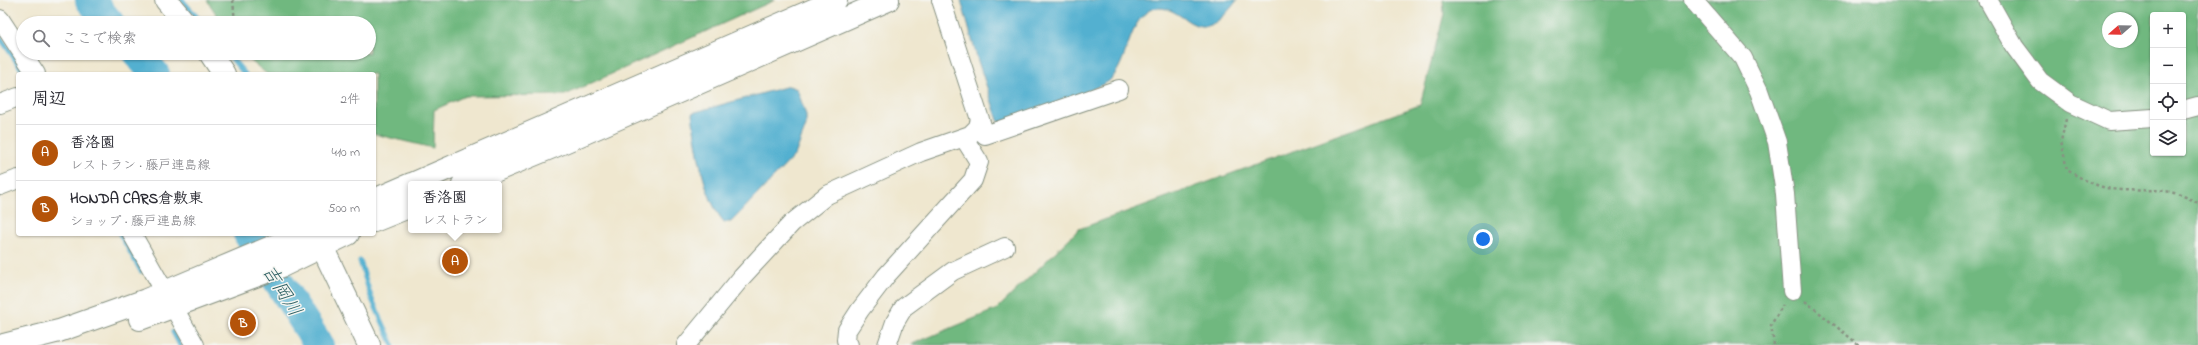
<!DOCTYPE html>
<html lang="ja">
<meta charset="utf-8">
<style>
body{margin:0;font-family:"Indie Flower","Klee One",sans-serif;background:#f7f7f7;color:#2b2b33}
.controls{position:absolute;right:12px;top:12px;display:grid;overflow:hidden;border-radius:4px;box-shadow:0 1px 3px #0004}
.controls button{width:36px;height:36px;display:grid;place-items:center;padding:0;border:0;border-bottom:1px solid #e1e1e2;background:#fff;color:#2b2b33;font:20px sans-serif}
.compass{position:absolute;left:2102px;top:12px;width:36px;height:36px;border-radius:50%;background:#fff;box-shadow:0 1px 3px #0004;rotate:250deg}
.you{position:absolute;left:1483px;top:239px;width:14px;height:14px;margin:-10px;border:3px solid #fff;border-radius:50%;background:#1a73e8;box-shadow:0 0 0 6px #1a73e833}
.badge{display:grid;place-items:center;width:26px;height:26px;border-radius:50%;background:#b45309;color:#fff;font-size:13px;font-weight:700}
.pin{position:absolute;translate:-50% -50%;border:2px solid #fff;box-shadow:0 1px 4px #0006}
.popup{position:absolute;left:408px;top:181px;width:94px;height:52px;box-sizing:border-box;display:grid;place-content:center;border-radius:4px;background:#fff;filter:drop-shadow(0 1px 3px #0005);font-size:13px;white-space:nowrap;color:#7c7c81}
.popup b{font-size:15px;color:#2b2b33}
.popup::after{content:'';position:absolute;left:50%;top:100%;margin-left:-8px;border:8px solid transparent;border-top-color:#fff}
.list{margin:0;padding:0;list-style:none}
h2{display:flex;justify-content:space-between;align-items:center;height:52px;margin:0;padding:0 16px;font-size:17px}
h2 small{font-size:13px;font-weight:400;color:#7c7c81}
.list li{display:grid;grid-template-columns:26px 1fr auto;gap:12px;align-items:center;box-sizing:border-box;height:56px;padding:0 16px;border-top:1px solid #e1e1e2}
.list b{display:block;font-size:15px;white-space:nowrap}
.list p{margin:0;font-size:13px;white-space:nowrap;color:#7c7c81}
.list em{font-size:13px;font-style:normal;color:#7c7c81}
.icon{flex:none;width:22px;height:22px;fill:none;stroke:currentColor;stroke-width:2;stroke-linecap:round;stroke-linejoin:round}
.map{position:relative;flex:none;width:2198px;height:345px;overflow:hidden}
.search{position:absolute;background:#fff;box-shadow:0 1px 3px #0004;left:16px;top:16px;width:360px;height:44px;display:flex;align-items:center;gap:10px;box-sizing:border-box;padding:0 14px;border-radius:22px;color:#7c7c81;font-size:15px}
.panel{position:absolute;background:#fff;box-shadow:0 1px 3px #0004;left:16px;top:72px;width:360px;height:164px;border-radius:4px}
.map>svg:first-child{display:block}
.forest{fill:#70b87f;stroke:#487a5a;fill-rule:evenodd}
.water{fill:#52b0d0;stroke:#387682}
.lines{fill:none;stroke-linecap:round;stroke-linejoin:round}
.stream{stroke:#52b0d0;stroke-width:5}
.river{stroke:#52b0d0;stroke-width:30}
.minor-casing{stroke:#879282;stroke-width:20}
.tertiary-casing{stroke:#879282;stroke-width:24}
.secondary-casing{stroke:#879282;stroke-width:24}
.path{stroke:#879282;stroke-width:2.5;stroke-dasharray:3 3;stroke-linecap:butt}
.minor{stroke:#fff;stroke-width:18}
.tertiary{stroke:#fff;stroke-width:22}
.secondary{stroke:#fff;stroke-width:22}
.labels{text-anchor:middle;stroke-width:3;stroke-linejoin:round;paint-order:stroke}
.water-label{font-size:19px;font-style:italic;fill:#2e6063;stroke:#f6f6f2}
</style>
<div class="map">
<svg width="2198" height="345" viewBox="0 0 2198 345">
<rect width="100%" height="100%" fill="#f6f6f2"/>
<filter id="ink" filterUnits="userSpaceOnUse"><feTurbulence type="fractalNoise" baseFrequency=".025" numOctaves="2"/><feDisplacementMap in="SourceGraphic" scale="8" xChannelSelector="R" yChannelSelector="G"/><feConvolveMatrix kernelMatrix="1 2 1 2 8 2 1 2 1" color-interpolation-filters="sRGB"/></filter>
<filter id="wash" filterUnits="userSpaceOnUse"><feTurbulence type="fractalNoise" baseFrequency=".012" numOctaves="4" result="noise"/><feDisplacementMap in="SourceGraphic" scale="16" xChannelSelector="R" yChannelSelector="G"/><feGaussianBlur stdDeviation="0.9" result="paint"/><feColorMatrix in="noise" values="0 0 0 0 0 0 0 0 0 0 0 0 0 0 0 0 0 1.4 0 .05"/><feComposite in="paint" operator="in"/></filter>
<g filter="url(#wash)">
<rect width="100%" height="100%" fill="#efe7cf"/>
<path class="forest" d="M207,0H775L565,95L465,96L434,110L433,148L374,134V74H267L241,53H369V23H222Z
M1443,0H2198V345H910L997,309L1079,229L1420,105L1444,14ZM2153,15H2183V153H2153ZM2108,18H2132V42H2108Z"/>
<path class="water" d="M961,0H1237C1195,58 1186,0 1152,9C1128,19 1128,65 1109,81C1105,84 1098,86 1093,89C1063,104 1030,112 999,123L978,61Z
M789,86L797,89L806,115V126L795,155L731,222H724C703,197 696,146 692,113Z"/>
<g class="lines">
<path class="stream" d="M182,0L202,23
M0,37L25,74
M227,53L245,74
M120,234L141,271
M360,261L371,297L393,345
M173,332L180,345"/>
<path class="river" d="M90,0L110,23
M137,53L155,74
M248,234L319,345"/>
</g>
</g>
<g filter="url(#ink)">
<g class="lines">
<defs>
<path id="minor" d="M941,0L985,135L1119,89
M1693,0L1743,58L1759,91L1777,142L1785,194L1792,291
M1988,0L2014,46L2040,81L2070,103L2109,121L2153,118
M0,19L36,74
M0,104L18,97
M2183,110L2198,106
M0,186L18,179
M132,234L195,345
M686,345L742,277L792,223L827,195L921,152L970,135L978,127L980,119
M849,345L846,340L847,330L860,310L886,276L973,180L979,162L964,138
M887,345L895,322L904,307L953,271L1005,247"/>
<path id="tertiary" d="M412,184L836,0
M463,184L555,146L888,0
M374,200L411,184
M374,221L411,206
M140,319L282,266L348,234
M4,345L59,331L146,300L302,234"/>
<path id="secondary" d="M166,0L185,23
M210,53L224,74
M316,234L369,345"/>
</defs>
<use href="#minor" class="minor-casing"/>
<use href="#tertiary" class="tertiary-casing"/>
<use href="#secondary" class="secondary-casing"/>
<path class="path" d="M233,0L235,23
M2066,119L2061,141L2067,170C2084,180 2100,189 2121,190C2156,192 2164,185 2198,203
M1805,301L1859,345
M1774,345L1771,325L1783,305"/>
<use href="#minor" class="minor"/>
<use href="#tertiary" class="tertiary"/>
<use href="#secondary" class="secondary"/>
</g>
</g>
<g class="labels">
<g class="water-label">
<text transform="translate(283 290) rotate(58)" y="7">吉岡川</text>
</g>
</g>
</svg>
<div class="controls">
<button>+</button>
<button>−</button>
<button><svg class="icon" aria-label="locate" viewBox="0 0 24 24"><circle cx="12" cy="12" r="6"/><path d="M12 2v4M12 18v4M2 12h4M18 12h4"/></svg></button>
<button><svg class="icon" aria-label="layers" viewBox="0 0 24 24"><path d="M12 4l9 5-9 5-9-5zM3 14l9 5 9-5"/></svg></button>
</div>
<svg class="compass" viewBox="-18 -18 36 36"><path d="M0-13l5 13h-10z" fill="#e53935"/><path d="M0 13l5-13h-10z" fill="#7c7c81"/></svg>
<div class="you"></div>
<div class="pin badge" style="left:455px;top:261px">A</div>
<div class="popup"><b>香洛園</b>レストラン</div>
<div class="pin badge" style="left:243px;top:323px">B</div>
<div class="search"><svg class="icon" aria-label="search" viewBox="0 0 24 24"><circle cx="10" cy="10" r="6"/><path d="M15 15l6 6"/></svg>ここで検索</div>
<section class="panel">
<h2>周辺<small>2件</small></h2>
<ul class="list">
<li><span class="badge">A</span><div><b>香洛園</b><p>レストラン · 藤戸連島線</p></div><em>410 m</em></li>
<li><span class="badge">B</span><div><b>HONDA CARS倉敷東</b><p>ショップ · 藤戸連島線</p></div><em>500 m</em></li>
</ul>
</section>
</div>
